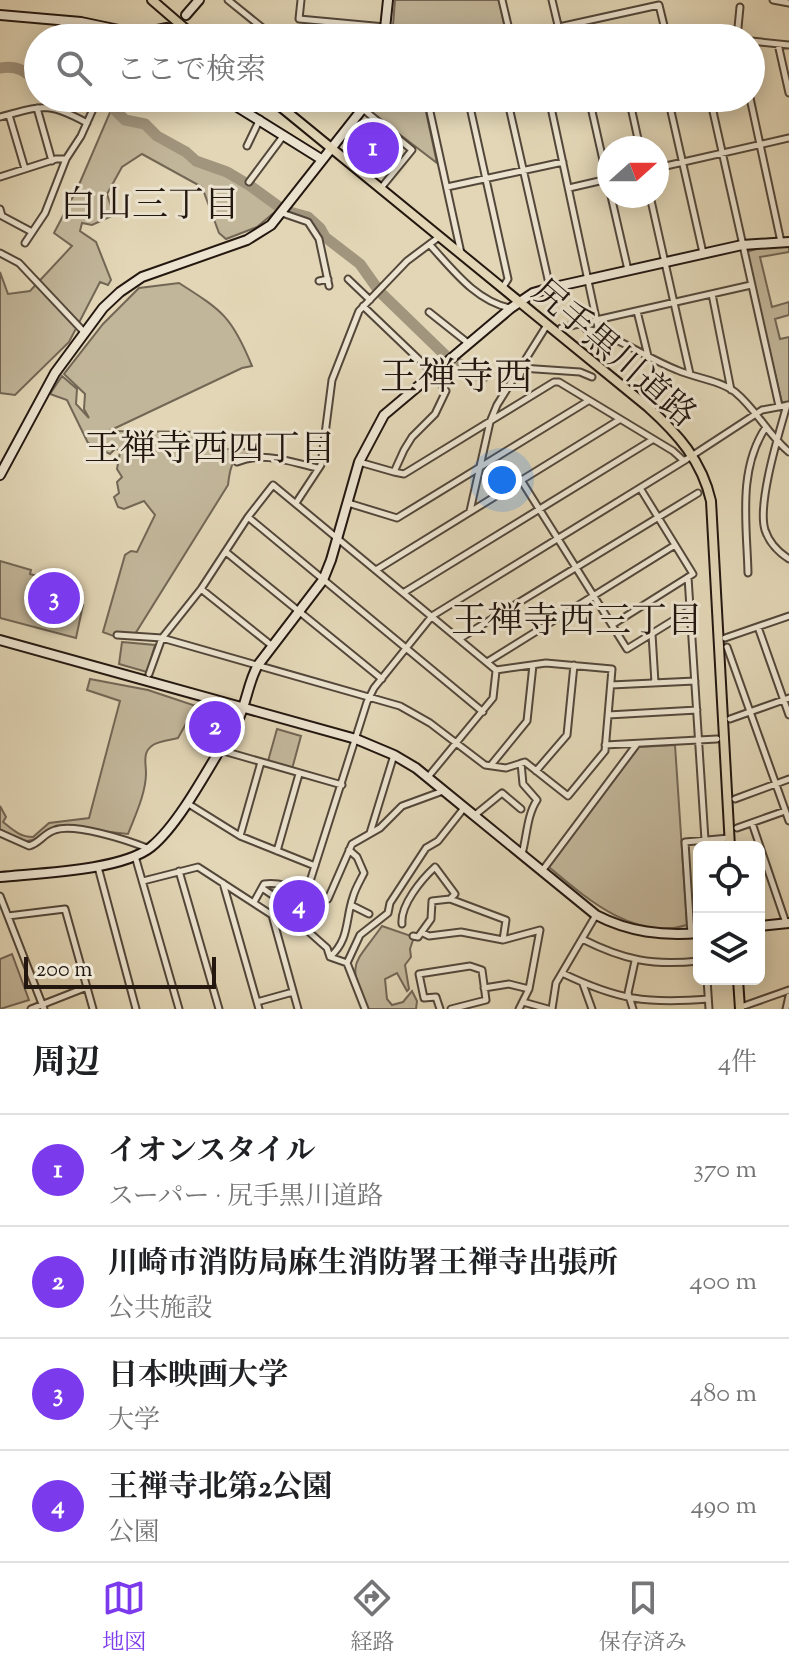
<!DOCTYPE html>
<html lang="ja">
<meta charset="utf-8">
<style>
body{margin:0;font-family:"Sorts Mill Goudy","Noto Serif JP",serif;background:#f2f2f2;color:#202124}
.controls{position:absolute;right:24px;bottom:24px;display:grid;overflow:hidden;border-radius:12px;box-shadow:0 4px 20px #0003}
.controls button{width:72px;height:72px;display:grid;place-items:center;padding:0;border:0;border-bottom:2px solid #e0e0e0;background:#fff;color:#202124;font:40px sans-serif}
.compass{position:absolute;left:597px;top:136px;width:72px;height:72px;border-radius:50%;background:#fff;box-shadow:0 4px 20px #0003;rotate:69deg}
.scale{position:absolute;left:24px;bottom:20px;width:192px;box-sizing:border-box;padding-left:8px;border:4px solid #231710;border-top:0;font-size:22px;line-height:28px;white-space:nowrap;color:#231710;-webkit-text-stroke:6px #ece4d0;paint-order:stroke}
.you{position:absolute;left:502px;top:480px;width:28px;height:28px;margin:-20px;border:6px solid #fff;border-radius:50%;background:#1a73e8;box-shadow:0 0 0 12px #1a73e833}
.badge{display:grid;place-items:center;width:52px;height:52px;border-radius:50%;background:#7c3aed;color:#fff;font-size:26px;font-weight:700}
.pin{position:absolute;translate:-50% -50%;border:4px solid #fff;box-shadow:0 2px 8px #0006}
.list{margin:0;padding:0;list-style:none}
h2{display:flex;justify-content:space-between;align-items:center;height:104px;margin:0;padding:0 32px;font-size:34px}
h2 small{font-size:26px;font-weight:400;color:#757577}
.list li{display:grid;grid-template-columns:52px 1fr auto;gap:24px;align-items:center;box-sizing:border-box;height:112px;padding:0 32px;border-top:2px solid #e0e0e0}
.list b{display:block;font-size:30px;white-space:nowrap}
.list p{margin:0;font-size:26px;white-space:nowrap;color:#757577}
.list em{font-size:26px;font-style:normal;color:#757577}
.icon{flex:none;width:44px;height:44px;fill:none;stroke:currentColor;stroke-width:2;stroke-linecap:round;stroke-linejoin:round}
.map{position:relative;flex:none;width:789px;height:1009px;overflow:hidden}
.search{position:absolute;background:#fff;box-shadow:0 4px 20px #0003;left:24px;right:24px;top:24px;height:88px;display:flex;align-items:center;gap:20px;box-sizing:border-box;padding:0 28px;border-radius:44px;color:#757577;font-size:30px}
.sheet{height:552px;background:#fff}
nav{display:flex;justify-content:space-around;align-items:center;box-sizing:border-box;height:112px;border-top:2px solid #e0e0e0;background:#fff;font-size:22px;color:#757577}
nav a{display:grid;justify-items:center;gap:4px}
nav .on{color:#7c3aed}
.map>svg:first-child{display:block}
.green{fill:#c2b69a;stroke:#726655;stroke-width:2}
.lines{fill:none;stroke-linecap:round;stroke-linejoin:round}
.river{stroke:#a1957e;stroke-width:11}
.street-casing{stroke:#53473a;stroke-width:9}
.secondary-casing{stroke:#231710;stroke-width:12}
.primary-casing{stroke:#231710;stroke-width:12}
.street{stroke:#ece4d0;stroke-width:5}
.secondary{stroke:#ece4d0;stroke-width:8}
.primary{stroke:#e2d6b6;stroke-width:8}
.labels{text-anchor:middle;stroke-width:6;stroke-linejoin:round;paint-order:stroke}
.street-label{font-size:34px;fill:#231710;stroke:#ece4d0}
.neighbourhood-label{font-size:36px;fill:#231710;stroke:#ece4d0}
.quarter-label{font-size:38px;fill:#231710;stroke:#ece4d0}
</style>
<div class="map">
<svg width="789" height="1009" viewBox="0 0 789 1009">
<rect width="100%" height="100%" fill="#e2d6b6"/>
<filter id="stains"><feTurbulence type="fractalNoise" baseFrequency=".0025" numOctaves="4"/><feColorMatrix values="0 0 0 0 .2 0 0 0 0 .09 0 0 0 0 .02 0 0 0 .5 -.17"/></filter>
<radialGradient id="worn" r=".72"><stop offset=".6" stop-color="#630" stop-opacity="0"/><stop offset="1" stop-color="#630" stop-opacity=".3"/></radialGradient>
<path class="green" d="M395,0H499L506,33L486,38H392Z
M379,98H423L437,163L369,111Z
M111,110L142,125L197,164L227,175L248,187L275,207L276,211L257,227L226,239L219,233L202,187L142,154L122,167L107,194L114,215L92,225L82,223L80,231L96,242L111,280L108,285L100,282L69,342L15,395L0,393V272L8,294L30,291L72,246L54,233L78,187Z
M789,246V252L760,257L772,307L789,302V315L775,319L780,339L789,337V402L782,403L746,252L760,248Z
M179,283C223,311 232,317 252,366L242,368L109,431L208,432L209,440C229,457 233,444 257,451C233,460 231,458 228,485L135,634C125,642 114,636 103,632L125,555L131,551L137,552L155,515L144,501L124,509L118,507L114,497L119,493L117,482L122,477L117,469L120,452L116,448L110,454L88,443L67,400L50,394L62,376L77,389L76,404L89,418L84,409L85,394L64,374L103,324L139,288Z
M0,561L31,570L30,574L52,580V583L82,591L77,603L83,605L76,638L0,618Z
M122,642L155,645L147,672L119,664Z
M90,679L148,690L196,706L178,738C171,740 159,741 153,745C142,752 146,763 146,773C146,793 135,816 128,834L56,826C29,844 29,847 0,829V806L6,817L3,822C13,830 20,837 33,837L49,823L89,818L120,701L87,690Z
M277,729L301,736L292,769L268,761Z
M675,745L687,925C635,941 587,899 550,868V864L639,747Z
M277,884L309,897L300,921L295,917C296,901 282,896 270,888Z
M382,926L414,937L410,949L411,957L405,965L409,989L407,991L397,973L385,979L387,999L392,1005L403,1002L412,991L417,1001L416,1009H367C347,960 353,967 382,926Z
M12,954L29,1000L0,1009V959Z"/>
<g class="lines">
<path class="river" d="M0,68C19,65 26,72 38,83
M86,98L92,100
M102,102L111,106L125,120L145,124L157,136L186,152L196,161L227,172L249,185L278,206
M290,212L308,217L320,228L325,237L360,264L377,288
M381,293L445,355
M454,361L483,378"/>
<defs>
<path id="street" d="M228,0L275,38
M301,0L299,19L385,27
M502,0L511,38
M552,0L561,38
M773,0L789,3
M63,21V38
M108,38L110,29
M509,38L659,5L667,38
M737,38L740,7
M751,41L789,45
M778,44L789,93
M427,98L461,253
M468,98L508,279L503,287
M507,98L550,288
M549,98L599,332
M589,98L609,187
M629,98L640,148
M668,98L703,253
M710,98L779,406
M750,98L781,242
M37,108L52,161
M363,109L412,150L381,188
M9,115L25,169
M0,117C42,106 47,101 87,123
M247,146L260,119
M657,168L789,138
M0,177L56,159H66
M249,182L284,135
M447,187L563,162
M569,188L608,179
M611,196L628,270
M650,196L690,374
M0,209L2,216L32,232
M282,213L308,222L319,239L329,286
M25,243L45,213L66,159L81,136L98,98
M430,245C453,270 476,301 510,308
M0,253L19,263L84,332
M348,279L370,300
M319,281L328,279
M712,294L731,390
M363,306L432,372L446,391L435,414L412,437L404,450L394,472L404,474L554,382H559L673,451L684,461
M637,311L648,356
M429,312L468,343
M581,323L586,329C619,337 646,358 677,370C695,378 719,380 735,392C757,410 768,435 789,452
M561,328L751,285
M521,368L580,372L592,377
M787,405C779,433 757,504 765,530C769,542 778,552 789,559
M237,462C264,451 290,462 318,468
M359,462L394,472
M521,480L627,649L690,610
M296,503L321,465L332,380L359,311L407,261L439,237
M348,503L397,518L588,401
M470,511L490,422L497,405L547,325
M248,517L483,712
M226,552L382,679
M376,570L619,420
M748,573C747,526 737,470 766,427
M688,577L705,840
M201,589L271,645
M403,593L652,440
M612,625L693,574L640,488
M758,627L789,715
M652,634L655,683
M117,635L162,638L400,706L430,723L485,765L506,768L525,762L568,796L605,751L612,669L546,663L496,670L273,485L248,517L201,589L162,638L149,674
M725,638L789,616
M459,639L698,493
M727,647L789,821
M487,662L675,545
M611,685L695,681
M608,715L697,710
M730,719L789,698
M605,745L717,739
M220,750L342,785
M521,763L523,784L537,800C527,815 527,836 522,854
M491,765L527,721L533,665
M536,771L567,735L574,665
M428,777L493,698L496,671
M735,799L789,779
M187,803L240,836L315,866
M475,815L502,793L521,809
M752,823L786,923
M737,828L785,811
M0,833L29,846C40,843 44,833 55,830C75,823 127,840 147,848
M370,833L394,755
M240,836L261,762
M277,851L299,774
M135,856L179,1009
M98,867L136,1009
M179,871L219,1009
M542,871L637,744
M143,881L198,867L272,915L298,1009
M223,883L259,1009
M262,888L290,907L291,916L327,948L330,957C350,939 345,920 353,897C355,889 360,881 364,873L357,857L349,850
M306,894L367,702L374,688L432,616L687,459L762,410L789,405
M0,896L44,1009
M450,899L506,920L503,940
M254,902L264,884C286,881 307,894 328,899L352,844L380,828L402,806L443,791
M351,905L369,914
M8,916L65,909L93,1009
M402,924C400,905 422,879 435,867L455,894L450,899L432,901L431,919L418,937L413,936
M423,933L429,936L461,932L503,940L540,930L529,989L519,1009
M691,934L685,842L729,838
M582,939C624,960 652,966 699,961
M330,957L347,963L360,935L388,913L390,903L426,848L438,841L464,808
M347,963L365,1009
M562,973C618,1000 647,1004 708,999
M707,979L709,1009
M583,984L592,1009
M484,988L509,984L529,989
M257,1002L293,992
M523,1002L548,1009
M741,1007L789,990
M31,1009L87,987
M440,1009L436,997L424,998L419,974L470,966L482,970L486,1000L451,1009
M552,1009L556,983L596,915
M633,1009L628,993L635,961
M786,1009L789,996"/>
<path id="secondary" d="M0,15L81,22L138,34L167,28
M186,15L199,0
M384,38L388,0
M223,98L321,159
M0,475L55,373L103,308L120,292L142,277L247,240L271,225L371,98
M0,640L356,739L394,755L416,768L596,915C629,932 662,936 699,933
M0,877C38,873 121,871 151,847C182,822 215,755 238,720C247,702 248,682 258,665L323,580L331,560L359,462L384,415L511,308L533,293L550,288L742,245L789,242
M759,926L789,923"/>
<path id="primary" d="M152,0L196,38
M270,98L648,407C678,434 702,461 711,501L730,847
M738,979L740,1009"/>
</defs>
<use href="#street" class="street-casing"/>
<use href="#secondary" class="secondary-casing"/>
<use href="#primary" class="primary-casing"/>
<use href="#street" class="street"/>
<use href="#secondary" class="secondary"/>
<use href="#primary" class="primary"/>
</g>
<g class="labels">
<g class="street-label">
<text transform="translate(615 352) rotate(41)" y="12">尻手黒川道路</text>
</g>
<g class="neighbourhood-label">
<text x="150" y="216">白山三丁目</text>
<text x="210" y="460">王禅寺西四丁目</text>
<text x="577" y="632">王禅寺西三丁目</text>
</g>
<g class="quarter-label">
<text x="456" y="389">王禅寺西</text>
</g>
</g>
<rect width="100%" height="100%" filter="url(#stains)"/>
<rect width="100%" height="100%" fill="url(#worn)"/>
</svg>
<div class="controls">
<button><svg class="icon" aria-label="locate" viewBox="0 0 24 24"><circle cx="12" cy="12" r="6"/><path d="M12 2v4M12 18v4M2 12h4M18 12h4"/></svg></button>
<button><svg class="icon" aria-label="layers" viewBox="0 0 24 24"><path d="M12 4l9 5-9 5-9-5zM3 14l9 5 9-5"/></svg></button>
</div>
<svg class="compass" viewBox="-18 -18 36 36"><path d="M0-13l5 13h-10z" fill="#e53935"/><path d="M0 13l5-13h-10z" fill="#757577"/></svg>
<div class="scale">200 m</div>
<div class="you"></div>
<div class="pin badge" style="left:373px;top:148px">1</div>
<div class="pin badge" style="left:215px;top:727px">2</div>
<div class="pin badge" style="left:54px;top:598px">3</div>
<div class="pin badge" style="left:299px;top:906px">4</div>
<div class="search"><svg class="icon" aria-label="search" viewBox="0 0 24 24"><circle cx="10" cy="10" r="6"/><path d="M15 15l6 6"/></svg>ここで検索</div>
</div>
<section class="sheet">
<h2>周辺<small>4件</small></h2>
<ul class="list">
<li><span class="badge">1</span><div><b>イオンスタイル</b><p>スーパー · 尻手黒川道路</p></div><em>370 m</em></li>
<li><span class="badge">2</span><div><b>川崎市消防局麻生消防署王禅寺出張所</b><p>公共施設</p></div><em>400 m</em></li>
<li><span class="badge">3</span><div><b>日本映画大学</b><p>大学</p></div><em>480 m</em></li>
<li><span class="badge">4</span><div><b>王禅寺北第2公園</b><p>公園</p></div><em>490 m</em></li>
</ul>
</section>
<nav>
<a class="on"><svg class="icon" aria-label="map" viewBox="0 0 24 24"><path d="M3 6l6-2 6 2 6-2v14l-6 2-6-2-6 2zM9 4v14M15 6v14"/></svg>地図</a>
<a><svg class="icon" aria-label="directions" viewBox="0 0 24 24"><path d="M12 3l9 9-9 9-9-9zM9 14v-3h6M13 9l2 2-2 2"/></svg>経路</a>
<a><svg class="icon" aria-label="saved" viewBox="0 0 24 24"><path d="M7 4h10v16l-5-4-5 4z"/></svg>保存済み</a>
</nav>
